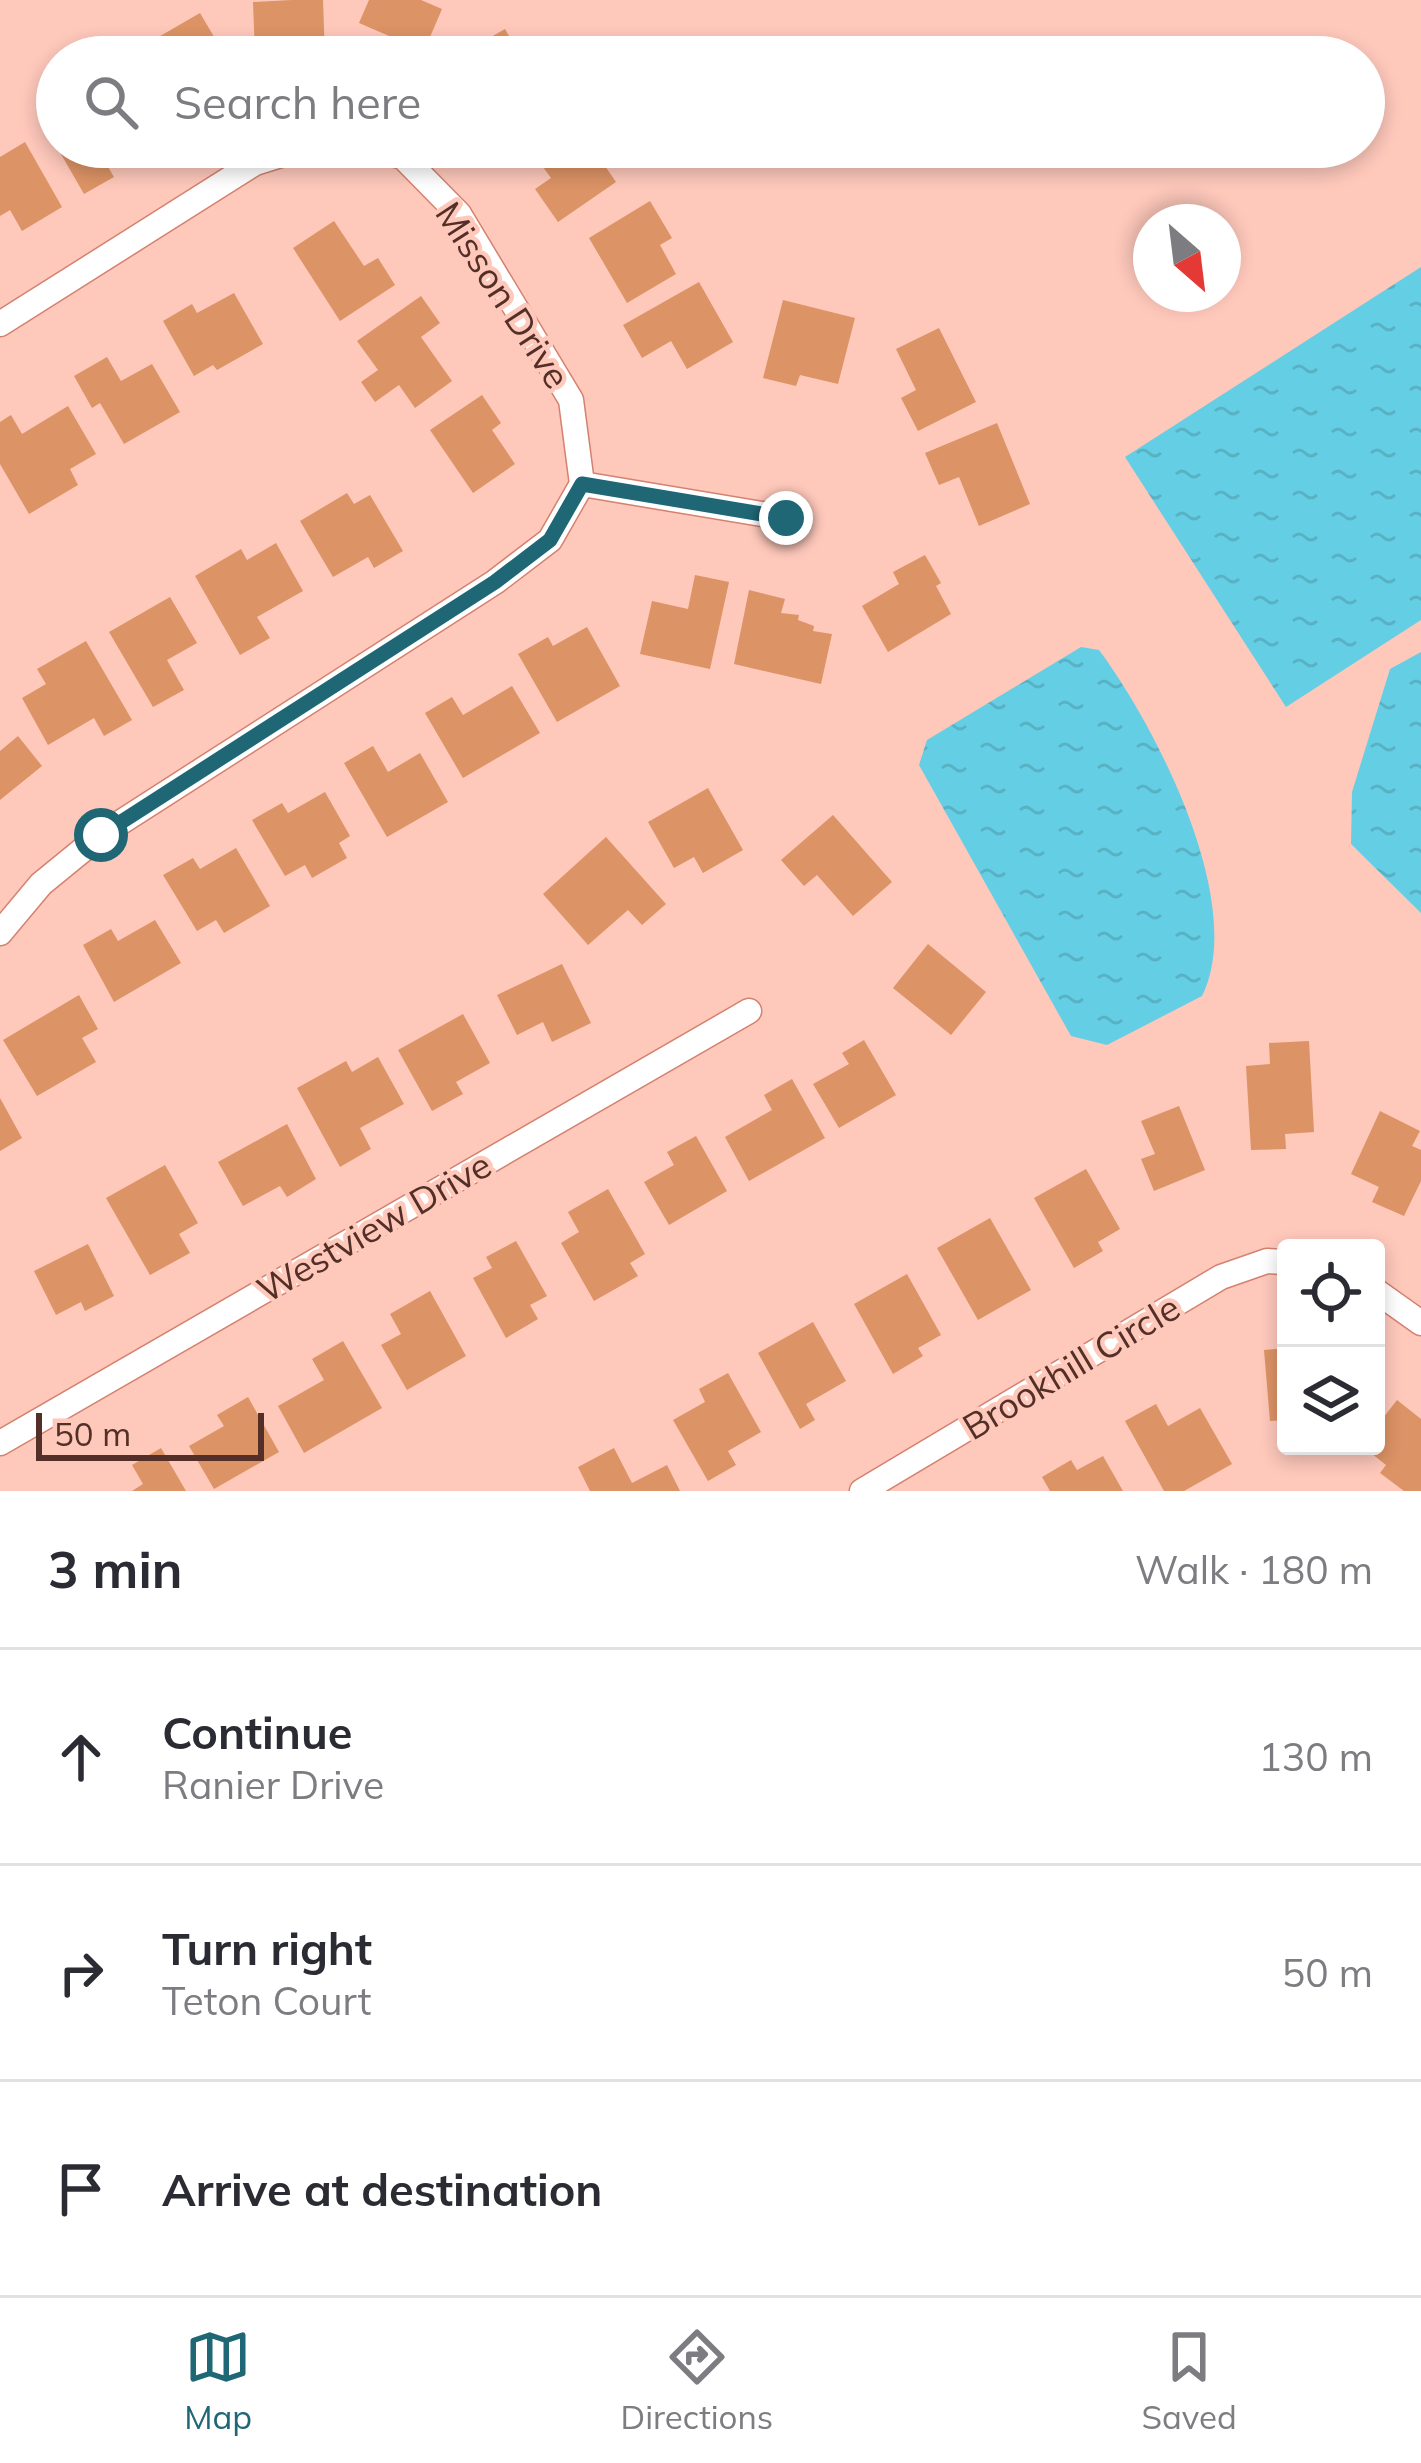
<!DOCTYPE html>
<meta charset="utf-8">
<style>
body{margin:0;font-family:Mulish,sans-serif;background:#f2f2f3;color:#2b2b33}
.controls{position:absolute;right:36px;bottom:36px;display:grid;overflow:hidden;border-radius:12px;box-shadow:0 6px 18px #0003}
.controls button{width:108px;height:108px;display:grid;place-items:center;padding:0;border:0;border-bottom:3px solid #e1e1e2;background:#fff;color:#2b2b33;font:60px sans-serif}
.compass{position:absolute;left:1133px;top:204px;width:108px;height:108px;border-radius:50%;background:#fff;box-shadow:0 6px 18px #0003;rotate:152deg}
.scale{position:absolute;left:36px;bottom:30px;width:228px;box-sizing:border-box;padding-left:12px;border:6px solid #532f28;border-top:0;font-size:33px;line-height:42px;white-space:nowrap;color:#532f28;-webkit-text-stroke:9px #fec8bb;paint-order:stroke}
.stop{position:absolute;width:36px;height:36px;margin:-27px;border:9px solid #1f6775;border-radius:50%;background:#fff}
.stop.end{background:#1f6775;border-color:#fff;box-shadow:0 3px 12px #0008}
.list{margin:0;padding:0;list-style:none}
h2{display:flex;justify-content:space-between;align-items:center;height:156px;margin:0;padding:0 48px;font-size:51px}
h2 small{font-size:39px;font-weight:400;color:#7c7c81}
.list li{display:grid;grid-template-columns:78px 1fr auto;gap:36px;align-items:center;box-sizing:border-box;height:216px;padding:0 48px;border-top:3px solid #e1e1e2}
.list b{display:block;font-size:45px;white-space:nowrap}
.list p{margin:0;font-size:39px;white-space:nowrap;color:#7c7c81}
.list em{font-size:39px;font-style:normal;color:#7c7c81}
.icon{flex:none;width:66px;height:66px;fill:none;stroke:currentColor;stroke-width:2;stroke-linecap:round;stroke-linejoin:round}
.map{position:relative;flex:none;width:1421px;height:1491px;overflow:hidden}
.search{position:absolute;background:#fff;box-shadow:0 6px 18px #0003;left:36px;right:36px;top:36px;height:132px;display:flex;align-items:center;gap:30px;box-sizing:border-box;padding:0 42px;border-radius:66px;color:#7c7c81;font-size:45px}
.sheet{height:804px;background:#fff}
nav{display:flex;justify-content:space-around;align-items:center;box-sizing:border-box;height:168px;border-top:3px solid #e1e1e2;background:#fff;font-size:33px;color:#7c7c81}
nav a{display:grid;justify-items:center;gap:6px}
nav .on{color:#1f6775}
.map>svg:first-child{display:block}
.water{fill:url(#water-ripples)}
.building{fill:#dc9365}
.lines{fill:none;stroke-linecap:round;stroke-linejoin:round}
.street-casing{stroke:#d5816f;stroke-width:27}
.street{stroke:#fff;stroke-width:24}
.route{stroke:#1f6775;stroke-width:15}
.labels{text-anchor:middle;stroke-width:9;stroke-linejoin:round;paint-order:stroke}
.street-label{font-size:36px;fill:#532f28;stroke:#fec8bb}
</style>
<div class="map">
<svg width="1421" height="1491" viewBox="0 0 1421 1491">
<defs>
<pattern id="water-ripples" width="26" height="14" patternUnits="userSpaceOnUse" patternTransform="scale(3)"><rect width="26" height="14" fill="#64cee4"/><path d="M2 4q2-2 4 0t4 0M15 11q2-2 4 0t4 0" fill="none" stroke="#59b1c4"/></pattern>
</defs>
<rect width="100%" height="100%" fill="#fec8bb"/>
<path class="water" d="M1421,267V620L1286,707L1125,457Z
M1081,647L1099,650C1155,725 1248,904 1202,996L1107,1045L1071,1036L919,765L927,740Z
M1421,652V913L1351,844L1352,792L1390,669Z"/>
<path class="building" d="M292,0H323L325,57L255,54L253,2Z
M369,0H421L442,9L424,51L359,23Z
M200,13L226,57H157L163,53L155,39Z
M505,29L521,57H456Z
M57,131V147H127L104,160L114,177L84,194L50,135Z
M25,142L62,207L22,231L10,210L0,216V157Z
M548,147H592L616,182L558,222L535,189L551,178L535,156Z
M650,201L672,238L660,245L676,274L627,303L589,238Z
M334,221L364,266L378,258L395,285L340,321L293,248Z
M699,282L733,342L687,369L671,341L642,358L623,325Z
M234,293L263,344L217,370L213,365L194,376L163,321L192,304L197,313Z
M421,296L440,323L421,337L452,381L415,408L399,385L375,402L361,382L378,370L357,341Z
M783,300L855,318L838,384L800,375L796,386L763,378Z
M939,328L976,402L918,431L901,398L916,390L896,349Z
M107,357L121,381L152,364L180,412L124,444L100,403L92,408L74,376Z
M482,395L501,423L492,430L515,464L473,493L430,430Z
M68,406L96,454L70,469L78,485L29,514L0,464V422L11,415L22,434Z
M997,423L1030,504L979,526L959,477L939,485L925,453Z
M347,493L354,504L370,495L403,551L374,568L368,557L333,577L300,521Z
M276,543L303,591L257,617L270,638L240,655L195,576L241,549L247,560Z
M925,555L941,583L936,586L951,614L888,652L862,606L899,584L893,572Z
M695,575L729,582L710,669L640,654L652,601L688,609Z
M749,590L785,599L781,613L799,615L798,620L814,626L813,631L832,634L821,684L734,664Z
M170,597L197,643L167,660L184,690L153,707L109,632Z
M587,627L620,686L557,722L518,654L548,637L553,646Z
M86,641L132,720L104,736L94,718L48,745L22,698L46,684L37,669Z
M512,686L540,733L463,778L425,713L452,697L463,715Z
M18,736L42,766L0,800V751Z
M373,746L388,772L420,753L448,802L387,837L344,763Z
M708,788L743,850L703,873L694,857L674,868L648,822Z
M325,792L350,836L339,843L347,858L312,878L305,865L285,876L252,820L282,803L288,813Z
M833,815L892,882L853,916L817,875L804,886L781,860Z
M606,837L666,904L642,925L628,910L588,945L543,894Z
M236,848L270,906L224,933L216,920L197,931L163,875L193,858L200,869Z
M155,920L181,963L114,1002L83,945L111,929L118,941Z
M928,944L986,992L951,1035L893,988Z
M562,964L591,1023L552,1042L543,1022L517,1035L497,995Z
M79,995L98,1029L82,1038L96,1062L37,1096L3,1040Z
M463,1014L490,1063L456,1082L463,1094L432,1111L398,1050Z
M864,1040L896,1095L839,1128L813,1084L849,1064L842,1053Z
M1309,1041L1314,1132L1285,1134L1286,1149L1251,1150L1246,1066L1270,1064L1269,1043Z
M378,1057L404,1104L360,1128L371,1149L340,1167L297,1088L346,1061L352,1072Z
M792,1079L825,1138L749,1181L725,1137L772,1110L764,1095Z
M0,1098L22,1138L0,1151Z
M1179,1106L1205,1170L1154,1191L1141,1159L1155,1154L1141,1121Z
M1380,1111L1420,1131L1412,1146L1421,1150V1181L1404,1216L1372,1202L1379,1187L1351,1174Z
M287,1124L316,1179L287,1197L280,1186L243,1206L218,1162Z
M696,1136L727,1191L669,1225L644,1182L674,1165L667,1152Z
M165,1165L198,1223L179,1234L190,1253L150,1275L106,1198Z
M1086,1169L1120,1229L1098,1242L1103,1251L1074,1268L1034,1198Z
M608,1189L645,1254L630,1263L638,1276L594,1301L561,1243L579,1232L568,1212Z
M990,1218L1031,1290L978,1320L937,1248Z
M516,1241L547,1296L530,1305L538,1319L506,1338L473,1278L492,1268L486,1257Z
M88,1244L114,1296L85,1311L81,1302L56,1315L34,1271Z
M907,1274L941,1335L918,1348L923,1356L893,1374L854,1304Z
M430,1291L466,1356L407,1390L381,1345L401,1334L390,1314Z
M813,1322L846,1381L806,1404L815,1420L800,1429L758,1353Z
M343,1341L382,1408L304,1453L278,1406L324,1380L312,1359Z
M1286,1348V1420L1270,1421L1264,1350Z
M728,1373L761,1432L728,1451L736,1465L708,1481L673,1420L705,1402L699,1389Z
M248,1397L279,1452L214,1489L189,1446L224,1426L217,1415Z
M1397,1400L1421,1419V1491H1404L1380,1473L1386,1465L1362,1446H1376V1427Z
M1156,1404L1168,1426L1200,1408L1232,1464L1184,1491H1164L1125,1421Z
M161,1448L186,1491H132L143,1484L132,1465Z
M614,1448L632,1483L667,1465L680,1491H590L578,1467Z
M1103,1456L1123,1491H1050L1042,1477L1071,1460L1077,1470Z"/>
<g class="lines">
<defs>
<path id="street" d="M365,147L403,157L459,214L571,400L582,484
M0,324L255,163L306,147
M582,484L786,518
M0,933L41,884L101,835L495,582L550,540L582,484
M1376,1291L1421,1323
M0,1443L749,1011
M862,1491L1221,1277L1267,1261L1286,1262"/>
</defs>
<use href="#street" class="street-casing"/>
<use href="#street" class="street"/>
</g>
<g class="lines">
<path class="route" d="M101,835L495,582L550,540L582,484L786,518"/>
</g>
<g class="labels">
<g class="street-label">
<text transform="translate(503 295) rotate(57)" y="13">Misson Drive</text>
<text transform="translate(374 1227) rotate(-30)" y="13">Westview Drive</text>
<text transform="translate(1071 1367) rotate(-31)" y="13">Brookhill Circle</text>
</g>
</g>
</svg>
<div class="controls">
<button><svg class="icon" aria-label="locate" viewBox="0 0 24 24"><circle cx="12" cy="12" r="6"/><path d="M12 2v4M12 18v4M2 12h4M18 12h4"/></svg></button>
<button><svg class="icon" aria-label="layers" viewBox="0 0 24 24"><path d="M12 4l9 5-9 5-9-5zM3 14l9 5 9-5"/></svg></button>
</div>
<svg class="compass" viewBox="-18 -18 36 36"><path d="M0-13l5 13h-10z" fill="#e53935"/><path d="M0 13l5-13h-10z" fill="#7c7c81"/></svg>
<div class="scale">50 m</div>
<div class="stop" style="left:101px;top:835px"></div>
<div class="stop end" style="left:786px;top:518px"></div>
<div class="search"><svg class="icon" aria-label="search" viewBox="0 0 24 24"><circle cx="10" cy="10" r="6"/><path d="M15 15l6 6"/></svg>Search here</div>
</div>
<section class="sheet">
<h2>3 min<small>Walk · 180 m</small></h2>
<ul class="list">
<li><svg class="icon" aria-label="ahead" viewBox="0 0 24 24"><path d="M12 20V5M6 11l6-6 6 6"/></svg><div><b>Continue</b><p>Ranier Drive</p></div><em>130 m</em></li>
<li><svg class="icon" aria-label="right" viewBox="0 0 24 24"><path d="M7 20v-9h11M14 6l5 5-5 5"/></svg><div><b>Turn right</b><p>Teton Court</p></div><em>50 m</em></li>
<li><svg class="icon" aria-label="arrive" viewBox="0 0 24 24"><path d="M6 21V4h12l-3 4 3 4H6"/></svg><div><b>Arrive at destination</b></div></li>
</ul>
</section>
<nav>
<a class="on"><svg class="icon" aria-label="map" viewBox="0 0 24 24"><path d="M3 6l6-2 6 2 6-2v14l-6 2-6-2-6 2zM9 4v14M15 6v14"/></svg>Map</a>
<a><svg class="icon" aria-label="directions" viewBox="0 0 24 24"><path d="M12 3l9 9-9 9-9-9zM9 14v-3h6M13 9l2 2-2 2"/></svg>Directions</a>
<a><svg class="icon" aria-label="saved" viewBox="0 0 24 24"><path d="M7 4h10v16l-5-4-5 4z"/></svg>Saved</a>
</nav>
